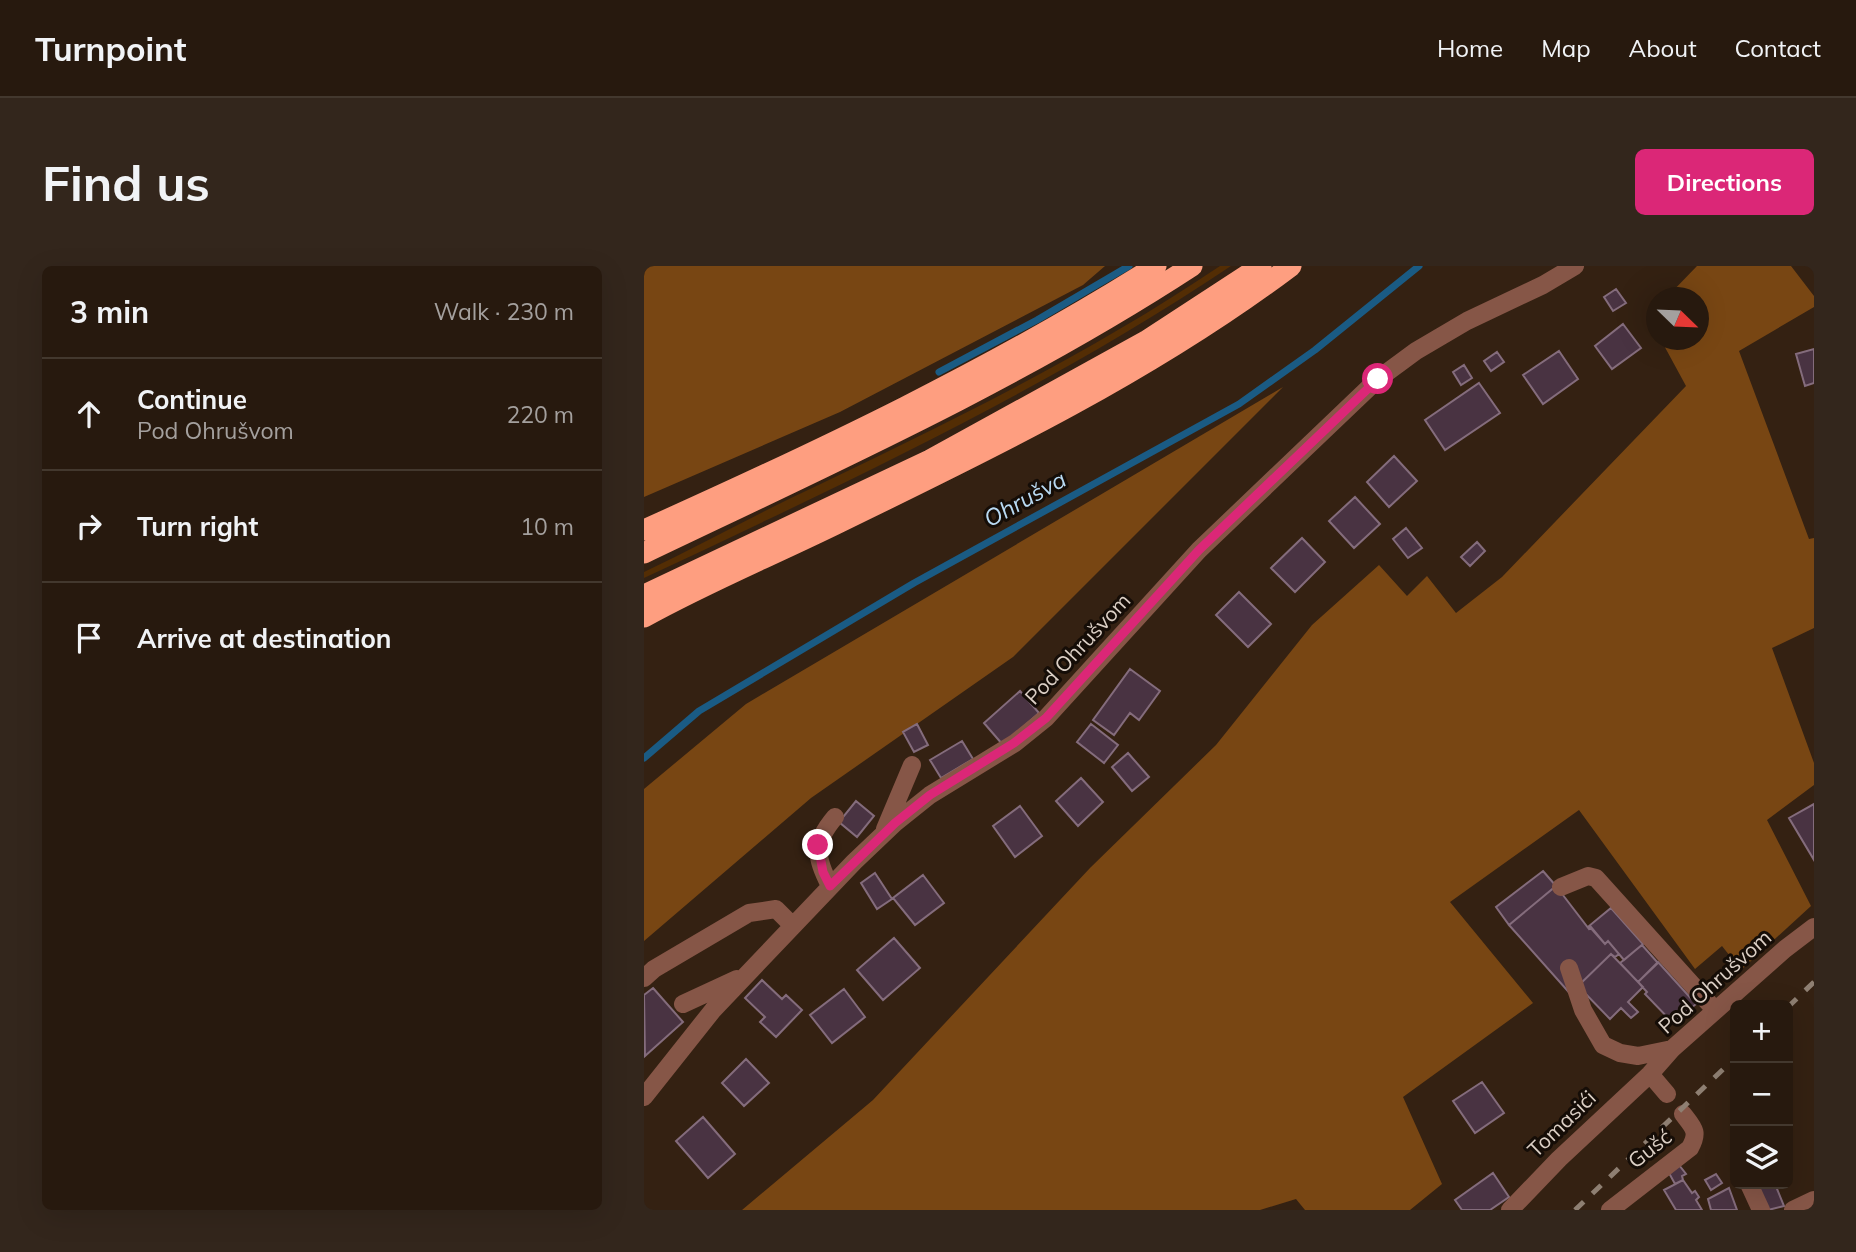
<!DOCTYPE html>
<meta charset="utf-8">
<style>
body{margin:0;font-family:Mulish,sans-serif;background:#33261c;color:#f1f3f6}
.controls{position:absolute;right:21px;bottom:21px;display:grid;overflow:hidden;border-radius:10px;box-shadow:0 7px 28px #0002}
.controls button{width:63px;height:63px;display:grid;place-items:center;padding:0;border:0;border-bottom:2px solid #43382e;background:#27190e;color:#f1f3f6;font:35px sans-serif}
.compass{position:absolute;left:1002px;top:21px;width:63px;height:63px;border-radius:50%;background:#27190e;box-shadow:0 7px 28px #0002;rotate:113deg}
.stop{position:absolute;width:21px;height:21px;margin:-16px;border:5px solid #db2777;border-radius:50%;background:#fff}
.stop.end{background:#db2777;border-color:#fff;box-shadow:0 2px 7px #0008}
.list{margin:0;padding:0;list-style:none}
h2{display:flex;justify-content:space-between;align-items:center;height:91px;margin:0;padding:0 28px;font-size:30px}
h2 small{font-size:23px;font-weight:400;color:#a4a09e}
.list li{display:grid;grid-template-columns:46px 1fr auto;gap:21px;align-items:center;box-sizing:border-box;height:112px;padding:0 28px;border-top:2px solid #43382e}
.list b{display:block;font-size:26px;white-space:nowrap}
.list p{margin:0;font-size:23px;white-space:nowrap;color:#a4a09e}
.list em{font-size:23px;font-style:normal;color:#a4a09e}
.icon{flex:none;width:38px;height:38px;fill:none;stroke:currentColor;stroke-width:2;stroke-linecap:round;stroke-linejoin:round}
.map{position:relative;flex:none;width:1170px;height:944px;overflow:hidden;border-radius:10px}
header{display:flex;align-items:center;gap:42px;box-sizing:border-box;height:98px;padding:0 35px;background:#27190e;border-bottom:2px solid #43382e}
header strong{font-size:33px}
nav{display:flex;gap:38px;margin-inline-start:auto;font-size:24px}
.intro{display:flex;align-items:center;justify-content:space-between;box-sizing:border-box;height:168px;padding:0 42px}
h1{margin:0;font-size:49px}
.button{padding:18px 32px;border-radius:10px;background:#db2777;color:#fff;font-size:24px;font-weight:700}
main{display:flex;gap:42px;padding:0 42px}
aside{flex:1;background:#27190e;border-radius:10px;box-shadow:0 7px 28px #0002}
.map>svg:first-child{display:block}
.green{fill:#532d04}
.forest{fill:#784613}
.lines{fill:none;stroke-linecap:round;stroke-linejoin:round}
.stream{stroke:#1a5b84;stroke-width:7}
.building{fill:#493342;stroke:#846c7c;stroke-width:2}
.minor{stroke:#865647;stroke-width:18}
.highway{stroke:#fe9e80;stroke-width:21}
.rail{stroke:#8e7f72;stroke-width:5;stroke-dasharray:12 12;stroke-linecap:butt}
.route{stroke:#db2777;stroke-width:9}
.labels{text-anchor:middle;stroke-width:6;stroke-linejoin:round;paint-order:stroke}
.street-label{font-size:21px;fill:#dbcfc5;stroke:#150d07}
.water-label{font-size:23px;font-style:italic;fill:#b9daf3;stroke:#150d07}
</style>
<header>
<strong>Turnpoint</strong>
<nav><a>Home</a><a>Map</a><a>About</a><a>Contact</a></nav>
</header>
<div class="intro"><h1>Find us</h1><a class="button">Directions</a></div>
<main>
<aside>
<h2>3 min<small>Walk · 230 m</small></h2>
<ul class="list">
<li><svg class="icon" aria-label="ahead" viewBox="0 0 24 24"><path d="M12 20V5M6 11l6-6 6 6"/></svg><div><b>Continue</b><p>Pod Ohrušvom</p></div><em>220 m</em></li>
<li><svg class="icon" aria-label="right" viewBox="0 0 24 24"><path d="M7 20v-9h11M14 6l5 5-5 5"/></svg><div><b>Turn right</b></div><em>10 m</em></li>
<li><svg class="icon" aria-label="arrive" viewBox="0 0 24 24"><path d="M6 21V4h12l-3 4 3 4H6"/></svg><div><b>Arrive at destination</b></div></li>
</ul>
</aside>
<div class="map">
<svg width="1170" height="944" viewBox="0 0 1170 944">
<rect width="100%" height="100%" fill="#342112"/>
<path class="green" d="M576,0H587C402,124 200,218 0,312V306C50,282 98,256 147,232C294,162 441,91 576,0Z"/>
<path class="forest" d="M0,0H461L439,19L196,146L0,231Z
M1053,0H1147L1170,30V41L1095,85L1165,273L1170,272V362L1128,382L1170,497V519L1123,554L1167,640L1097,704L1078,680L1051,703L935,544L806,636L889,737L759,831L798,918L766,944H661L652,933L616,944H98L229,834L446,602L572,479L668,359L735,299L763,330L783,310L812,347L858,311L1042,120L1017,74H1055V32L1023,31Z
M639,121L369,391L167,532L0,675V523L102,438Z"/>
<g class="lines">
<path class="stream" d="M295,106L393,54L485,0
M0,492L55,445L270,317L595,138L671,84L775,0"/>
</g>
<path class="building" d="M972,23L982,37L969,45L960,31Z
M979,58L997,82L968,103L951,80Z
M1170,83V117L1161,120L1152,88Z
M915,85L934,113L899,138L879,109Z
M853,86L860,96L847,105L840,95Z
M820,99L828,112L817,119L809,106Z
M835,117L856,147L801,184L781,154Z
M750,190L773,215L745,241L723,216Z
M711,231L736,258L710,282L685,255Z
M762,262L778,282L764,292L749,273Z
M658,272L681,296L651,326L627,302Z
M833,276L841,285L826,300L817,291Z
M595,326L627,358L604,381L572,349Z
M486,403L516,425L495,454L486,447L470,469L449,454Z
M376,425L395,447L359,479L340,457Z
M273,458L284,479L270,486L259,466Z
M447,458L474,479L460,497L433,476Z
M318,475L329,493L297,512L286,494Z
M484,487L505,511L488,525L468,501Z
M437,512L459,536L434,560L412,535Z
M212,535L230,550L213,571L195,556Z
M1170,538V594L1145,552Z
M376,540L398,570L371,591L349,560Z
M899,605L912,620L865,659L852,641Z
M231,607L248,633L233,643L217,617Z
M279,609L300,637L271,659L249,632Z
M912,620L945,663L947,661L961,678L964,675L975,688L971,691L967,688L934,720L930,732L865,659Z
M967,642L999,678L980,694L964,675L961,678L945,660Z
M250,672L276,702L239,734L213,704Z
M998,679L1014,697L994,716L976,697Z
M967,688L999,721L984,736L994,746L987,752L977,742L966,753L934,720Z
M1014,696L1052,738L1029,757L1001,728L1003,726L994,716Z
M118,714L138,733L142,729L158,744L132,771L116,756L121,751L101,732Z
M9,722L39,756L1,790L0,729Z
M200,723L221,751L188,777L166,749Z
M102,793L125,817L100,840L78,817Z
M838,816L860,847L831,867L809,835Z
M59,851L91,888L64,912L32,875Z
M1035,899L1042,908L1038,910L1039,914L1031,918L1025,907Z
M849,907L865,931L846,944H818L811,934Z
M1072,908L1078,917L1067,924L1061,914Z
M1039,914L1048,927L1051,925L1055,931L1052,934L1058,944H1032L1020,924Z
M1125,918H1131L1140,940L1124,944L1115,922Z
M1085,922L1093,944H1067L1064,933Z"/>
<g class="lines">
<path class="minor" d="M241,563L268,499
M186,620C171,590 169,577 191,551
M917,621L944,610L952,612L1071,744
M925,702L939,744L959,779L976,787L994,790L1028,783
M0,712L10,703L105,647L132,643L148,659
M39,738L93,713
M1006,808L1023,828
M0,831L69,744L210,596L251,557L286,529L371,477L402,452L555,284L734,113L772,85L823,55L899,19L931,0
M1105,918L1117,944
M866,944L915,893L1006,808L1028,783L1141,683L1170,661
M966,944L1046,882C1055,866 1050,862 1039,848
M1149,944L1170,934"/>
<path class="highway" d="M0,264C176,185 349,103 512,0
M0,287C186,198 375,113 548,0
M0,329L286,194L502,75L617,0
M0,351C63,316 131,288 196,256C351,181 509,104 647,0"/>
<path class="rail" d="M1144,741L1170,716
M931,944L1091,792"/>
</g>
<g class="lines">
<path class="route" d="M174,579L179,606L186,620L251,557L286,529L370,477L402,452L555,284L734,113"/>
</g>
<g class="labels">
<g class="street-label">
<text transform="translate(434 383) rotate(-47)" y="7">Pod Ohrušvom</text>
<text transform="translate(1071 716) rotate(-42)" y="7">Pod Ohrušvom</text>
<text transform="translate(918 858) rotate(-44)" y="7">Tomasići</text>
<text transform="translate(1006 883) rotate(-38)" y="7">Gušć</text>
</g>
<g class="water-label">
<text transform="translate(381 233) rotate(-29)" y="8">Ohrušva</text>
</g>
</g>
</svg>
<div class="controls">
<button>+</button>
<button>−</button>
<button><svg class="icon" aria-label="layers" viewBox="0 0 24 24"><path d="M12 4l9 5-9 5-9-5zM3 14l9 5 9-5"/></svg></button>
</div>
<svg class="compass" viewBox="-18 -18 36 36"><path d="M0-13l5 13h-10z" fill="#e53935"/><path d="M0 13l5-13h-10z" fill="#a4a09e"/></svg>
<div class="stop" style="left:734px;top:113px"></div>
<div class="stop end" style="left:174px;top:579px"></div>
</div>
</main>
